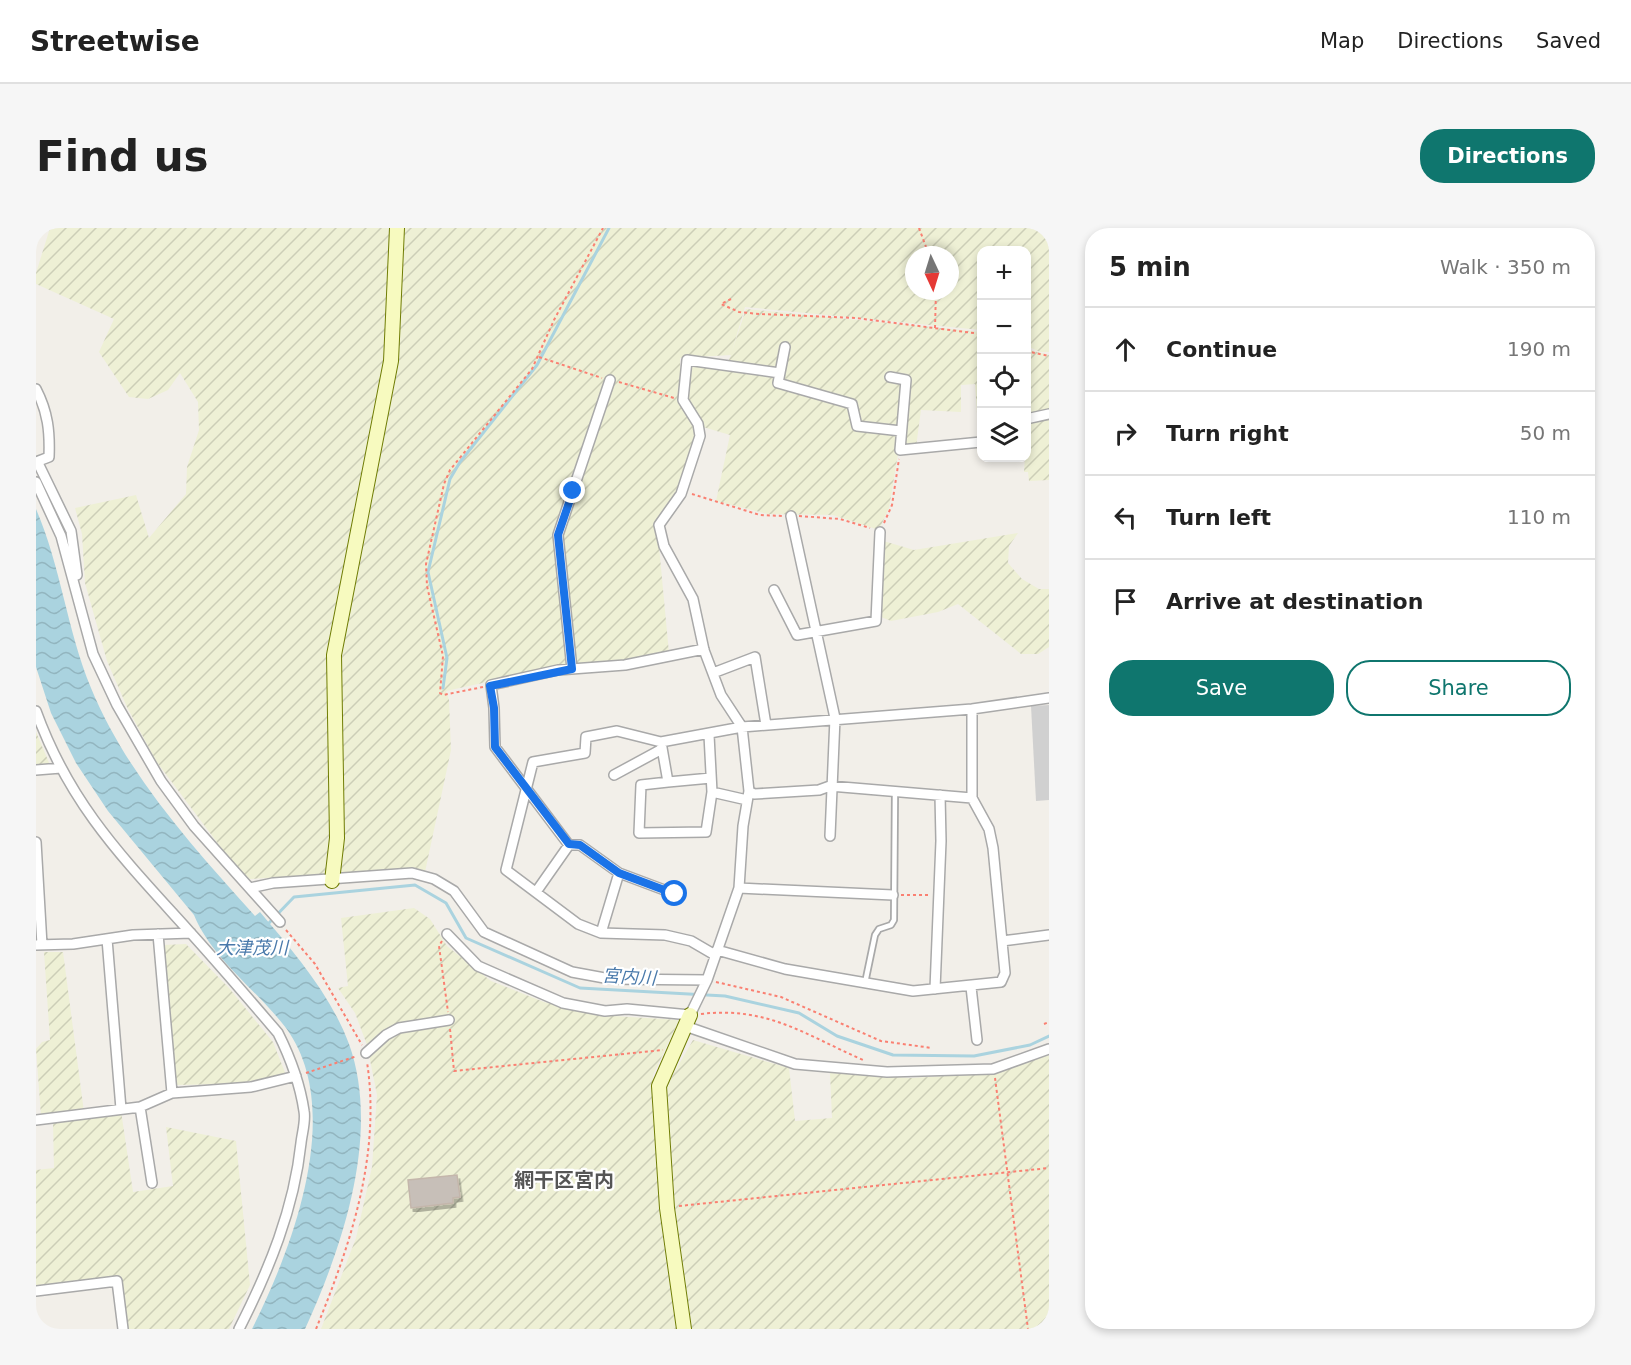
<!DOCTYPE html>
<meta charset="utf-8">
<style>
body{margin:0;font-family:"DejaVu Sans","Noto Sans JP",sans-serif;background:#f6f6f6;color:#222}
.controls{position:absolute;right:18px;top:18px;display:grid;overflow:hidden;border-radius:12px;box-shadow:0 3px 9px #0003}
.controls button{width:54px;height:54px;display:grid;place-items:center;padding:0;border:0;border-bottom:2px solid #e0e0e0;background:#fff;color:#222;font:30px sans-serif}
.compass{position:absolute;left:869px;top:18px;width:54px;height:54px;border-radius:50%;background:#fff;box-shadow:0 3px 9px #0003;rotate:176deg}
.stop{position:absolute;width:18px;height:18px;margin:-14px;border:4px solid #1a73e8;border-radius:50%;background:#fff}
.stop.end{background:#1a73e8;border-color:#fff;box-shadow:0 2px 6px #0008}
.list{margin:0;padding:0;list-style:none}
h2{display:flex;justify-content:space-between;align-items:center;height:78px;margin:0;padding:0 24px;font-size:26px}
h2 small{font-size:20px;font-weight:400;color:#767676}
.list li{display:grid;grid-template-columns:39px 1fr auto;gap:18px;align-items:center;box-sizing:border-box;height:84px;padding:0 24px;border-top:2px solid #e0e0e0}
.list b{display:block;font-size:22px;white-space:nowrap}
.list em{font-size:20px;font-style:normal;color:#767676}
.actions{display:flex;gap:12px;padding:18px 24px}
.actions a{flex:1;padding:14px 0;border:2px solid #0f766e;border-radius:24px;text-align:center;font-size:21px;color:#0f766e}
.actions .main{background:#0f766e;color:#fff}
.icon{flex:none;width:33px;height:33px;fill:none;stroke:currentColor;stroke-width:2;stroke-linecap:round;stroke-linejoin:round}
.map{position:relative;flex:none;width:1013px;height:1101px;overflow:hidden;border-radius:24px}
header{display:flex;align-items:center;gap:36px;box-sizing:border-box;height:84px;padding:0 30px;background:#fff;border-bottom:2px solid #e0e0e0}
header strong{font-size:28px}
nav{display:flex;gap:33px;margin-inline-start:auto;font-size:21px}
.intro{display:flex;align-items:center;justify-content:space-between;box-sizing:border-box;height:144px;padding:0 36px}
h1{margin:0;font-size:42px}
.button{padding:15px 27px;border-radius:24px;background:#0f766e;color:#fff;font-size:21px;font-weight:700}
main{display:flex;gap:36px;padding:0 36px}
aside{flex:1;background:#fff;border-radius:24px;box-shadow:0 3px 9px #0003}
.map>svg:first-child{display:block}
.religious{fill:#d0d0d0}
.farmland{fill:url(#farmland-furrows);fill-rule:evenodd}
.water{fill:url(#water-waves)}
.lines{fill:none;stroke-linecap:round;stroke-linejoin:round}
.stream{stroke:#aad3df;stroke-width:3}
.building{fill:#c7bfb8;stroke:#c4b6ab;stroke-width:1.5;filter:url(#shadow)}
.lane-casing{stroke:#a9a9a9;stroke-width:8}
.street-casing{stroke:#a9a9a9;stroke-width:12}
.secondary-casing{stroke:#707d05;stroke-width:16}
.path{stroke:#fa8072;stroke-width:2;stroke-dasharray:3 3;stroke-linecap:butt}
.lane{stroke:#fff;stroke-width:4.5}
.street{stroke:#fff;stroke-width:9}
.secondary{stroke:#f7fabf;stroke-width:14}
.route{stroke:#1a73e8;stroke-width:8}
.labels{text-anchor:middle;stroke-width:4.5;stroke-linejoin:round;paint-order:stroke}
.water-label{font-size:18px;font-style:italic;fill:#4a7aab;stroke:#fff}
.quarter-label{font-size:20px;font-weight:bold;fill:#555;stroke:#fff}
</style>
<header>
<strong>Streetwise</strong>
<nav><a>Map</a><a>Directions</a><a>Saved</a></nav>
</header>
<div class="intro"><h1>Find us</h1><a class="button">Directions</a></div>
<main>
<div class="map">
<svg width="1013" height="1101" viewBox="0 0 1013 1101">
<defs>
<pattern id="farmland-furrows" width="10" height="10" patternUnits="userSpaceOnUse" patternTransform="scale(1.5)"><rect width="10" height="10" fill="#eef0d5"/><path d="M-1 1l2-2M0 10L10 0M9 11l2-2" fill="none" stroke="#ccceb7"/></pattern>
<pattern id="water-waves" width="16" height="10" patternUnits="userSpaceOnUse" patternTransform="scale(1.5)"><rect width="16" height="10" fill="#aad3df"/><path d="M0 5q4-4 8 0t8 0" fill="none" stroke="#92b5bf"/></pattern>
<filter id="shadow"><feDropShadow dx="2.5" dy="4" stdDeviation="0" flood-color="#0004"/></filter>
</defs>
<rect width="100%" height="100%" fill="#f2efe9"/>
<path class="religious" d="M1013,477V572L1000,573L995,478Z"/>
<path class="farmland" d="M14,0H1013V124H1004L991,118L990,22H945V102L709,79L696,123L710,81L945,104V185H941L939,156L925,157V184L885,182L880,219L863,220L853,280L843,302L797,287L732,286L680,273L694,207L667,199L652,170L654,141L671,132L692,134L695,127L644,130V175L660,198L661,205L642,265L622,308L633,425L588,433L529,437L410,463L413,472L415,522L389,644L375,640L285,651L247,649L214,651L198,637L120,533L91,479L71,433L49,355L46,306L39,280L100,267L113,310L150,266L151,239L163,202L162,174L144,145L132,162L112,171L93,169L63,124L78,91L0,56V45ZM878,27H914V63H878Z
M990,121L1013,127V182L990,188Z
M1013,190V252L993,253L992,244H988L991,196Z
M982,305L973,318L972,335L986,351L1003,361H1013V419L1002,426H985L922,376L902,384L855,393L845,389L837,328L844,312L878,322Z
M0,504L14,537L0,538Z
M378,680L394,691L411,718L455,753L508,774L561,787L643,792L617,847L627,1010L641,1101H285L320,1010L336,939L341,867L331,817L319,785L302,760L312,758L305,690Z
M150,716L193,760L237,814L250,847L197,856L138,857L127,717Z
M8,724H27L48,884L5,888L0,821L6,814L14,812Z
M657,812L753,840L759,893L796,890L794,845L875,850L961,845L1013,827V1101H654L637,975L631,857Z
M85,883L97,964L137,958L130,899L200,913L214,1057L193,1101H92L85,1048L0,1058V942L18,940L17,894Z"/>
<path class="water" d="M0,281C25,339 31,402 55,460C91,547 157,619 219,688L224,684C257,723 295,767 313,816C345,905 307,1018 269,1101H216C256,1021 310,882 250,800C221,762 176,731 158,687L72,583L40,535L15,485L0,439Z"/>
<g class="lines">
<path class="stream" d="M407,460L411,430L392,344L414,251L424,234L501,137L573,0
M232,696L258,669L379,657L410,675L430,710L544,760L689,768L763,785L801,808L857,827L938,828L994,817L1013,808"/>
</g>
<path class="building" d="M421,947L424,969L417,970V975L375,980L372,952Z"/>
<g class="lines">
<defs>
<path id="lane" d="M829,755L839,707L843,701L855,697L858,692L859,564"/>
<path id="street" d="M749,119L742,155L816,176L821,198L865,203
M854,149L870,152L864,222L945,214
M0,161C12,184 14,204 13,229L0,234
M990,191L1013,186
M2,235L35,303L41,347
M0,254L25,308L57,426L81,477L125,553L158,598L244,694
M755,288L799,490L794,608
M738,362L761,407L840,393L844,304
M536,441L522,307L574,152
M677,445L719,429L730,497
M0,483C34,577 87,630 152,702C183,736 212,770 242,805C254,829 264,856 268,883C270,893 266,905 265,915C258,981 233,1042 203,1101
M625,514L632,554L605,557L603,605L670,604L676,564L673,507
M0,542L25,540
M578,547L626,521
M632,554L675,550
M713,563L718,566L783,562L794,558L936,570
M676,564L711,572
M0,614L6,717
M214,660L237,655L376,645L398,651L418,663L448,704L536,744L574,751L671,752
M703,660L857,667
M500,664L533,617
M639,666L583,645L544,617H533L459,519L458,480L455,457L522,442L589,437L668,421
M565,705L583,645
M122,706L136,865
M411,706L442,738L527,775L569,783L591,781L654,787L671,752L703,660L707,598L713,563L706,499L685,467L668,422L657,371L628,318L623,297L645,266L664,208L662,196L647,172L651,132L744,145
M71,711L85,881
M966,713L1013,707
M0,717L37,716L97,707L155,705
M681,722L749,741L877,763L965,754L969,745L957,620L953,601L936,570V481
M679,727L655,713L629,707L565,705L542,696L470,642L497,534L549,525L550,509L581,503L625,514L706,499L936,481L1013,470
M935,759L941,812
M899,761L905,613L904,567
M649,798L759,836L851,844L957,841L1013,821
M330,825L350,807L363,800L413,792
M104,879L116,955
M0,892L104,879L136,865L215,859L260,848
M0,1063L81,1053L87,1101"/>
<path id="secondary" d="M296,653L301,610L298,427L355,133L361,0
M648,1101L631,980L623,858L654,787"/>
</defs>
<use href="#lane" class="lane-casing"/>
<use href="#street" class="street-casing"/>
<use href="#secondary" class="secondary-casing"/>
<path class="path" d="M883,0L893,27
M695,71L685,76L703,84L723,86L820,90L945,106
M899,100L900,63
M990,123L1013,128
M503,129L566,150
M583,154L638,170
M656,266L724,287L746,288
M763,288L804,291L834,300
M848,295L856,277L863,231
M447,459L407,467L404,465L407,428L391,358L390,336L408,256L414,242L496,141L518,92L567,0
M865,667H892
M250,702L279,736L326,817
M406,713L403,718L412,784
M680,754L745,769L845,813L896,820
M665,786C731,778 770,807 827,832
M1008,796L1013,794
M414,801L418,843L627,822
M270,845L321,828
M959,850L992,1101
M643,978L1013,940
M280,1101C315,1015 345,927 331,834"/>
<use href="#lane" class="lane"/>
<use href="#street" class="street"/>
<use href="#secondary" class="secondary"/>
</g>
<g class="lines">
<path class="route" d="M537,263L522,307L536,441L454,458L458,480L459,519L533,616L544,617L583,645L639,666"/>
</g>
<g class="labels">
<g class="water-label">
<text x="216" y="726">大津茂川</text>
<text transform="translate(593 749) rotate(3)" y="6">宮内川</text>
</g>
<g class="quarter-label">
<text x="528" y="959">網干区宮内</text>
</g>
</g>
</svg>
<div class="controls">
<button>+</button>
<button>−</button>
<button><svg class="icon" aria-label="locate" viewBox="0 0 24 24"><circle cx="12" cy="12" r="6"/><path d="M12 2v4M12 18v4M2 12h4M18 12h4"/></svg></button>
<button><svg class="icon" aria-label="layers" viewBox="0 0 24 24"><path d="M12 4l9 5-9 5-9-5zM3 14l9 5 9-5"/></svg></button>
</div>
<svg class="compass" viewBox="-18 -18 36 36"><path d="M0-13l5 13h-10z" fill="#e53935"/><path d="M0 13l5-13h-10z" fill="#767676"/></svg>
<div class="stop" style="left:639px;top:666px"></div>
<div class="stop end" style="left:537px;top:263px"></div>
</div>
<aside>
<h2>5 min<small>Walk · 350 m</small></h2>
<ul class="list">
<li><svg class="icon" aria-label="ahead" viewBox="0 0 24 24"><path d="M12 20V5M6 11l6-6 6 6"/></svg><div><b>Continue</b></div><em>190 m</em></li>
<li><svg class="icon" aria-label="right" viewBox="0 0 24 24"><path d="M7 20v-9h11M14 6l5 5-5 5"/></svg><div><b>Turn right</b></div><em>50 m</em></li>
<li><svg class="icon" aria-label="left" viewBox="0 0 24 24"><path d="M17 20v-9H6M10 6l-5 5 5 5"/></svg><div><b>Turn left</b></div><em>110 m</em></li>
<li><svg class="icon" aria-label="arrive" viewBox="0 0 24 24"><path d="M6 21V4h12l-3 4 3 4H6"/></svg><div><b>Arrive at destination</b></div></li>
</ul>
<div class="actions"><a class="main">Save</a><a>Share</a></div>
</aside>
</main>
